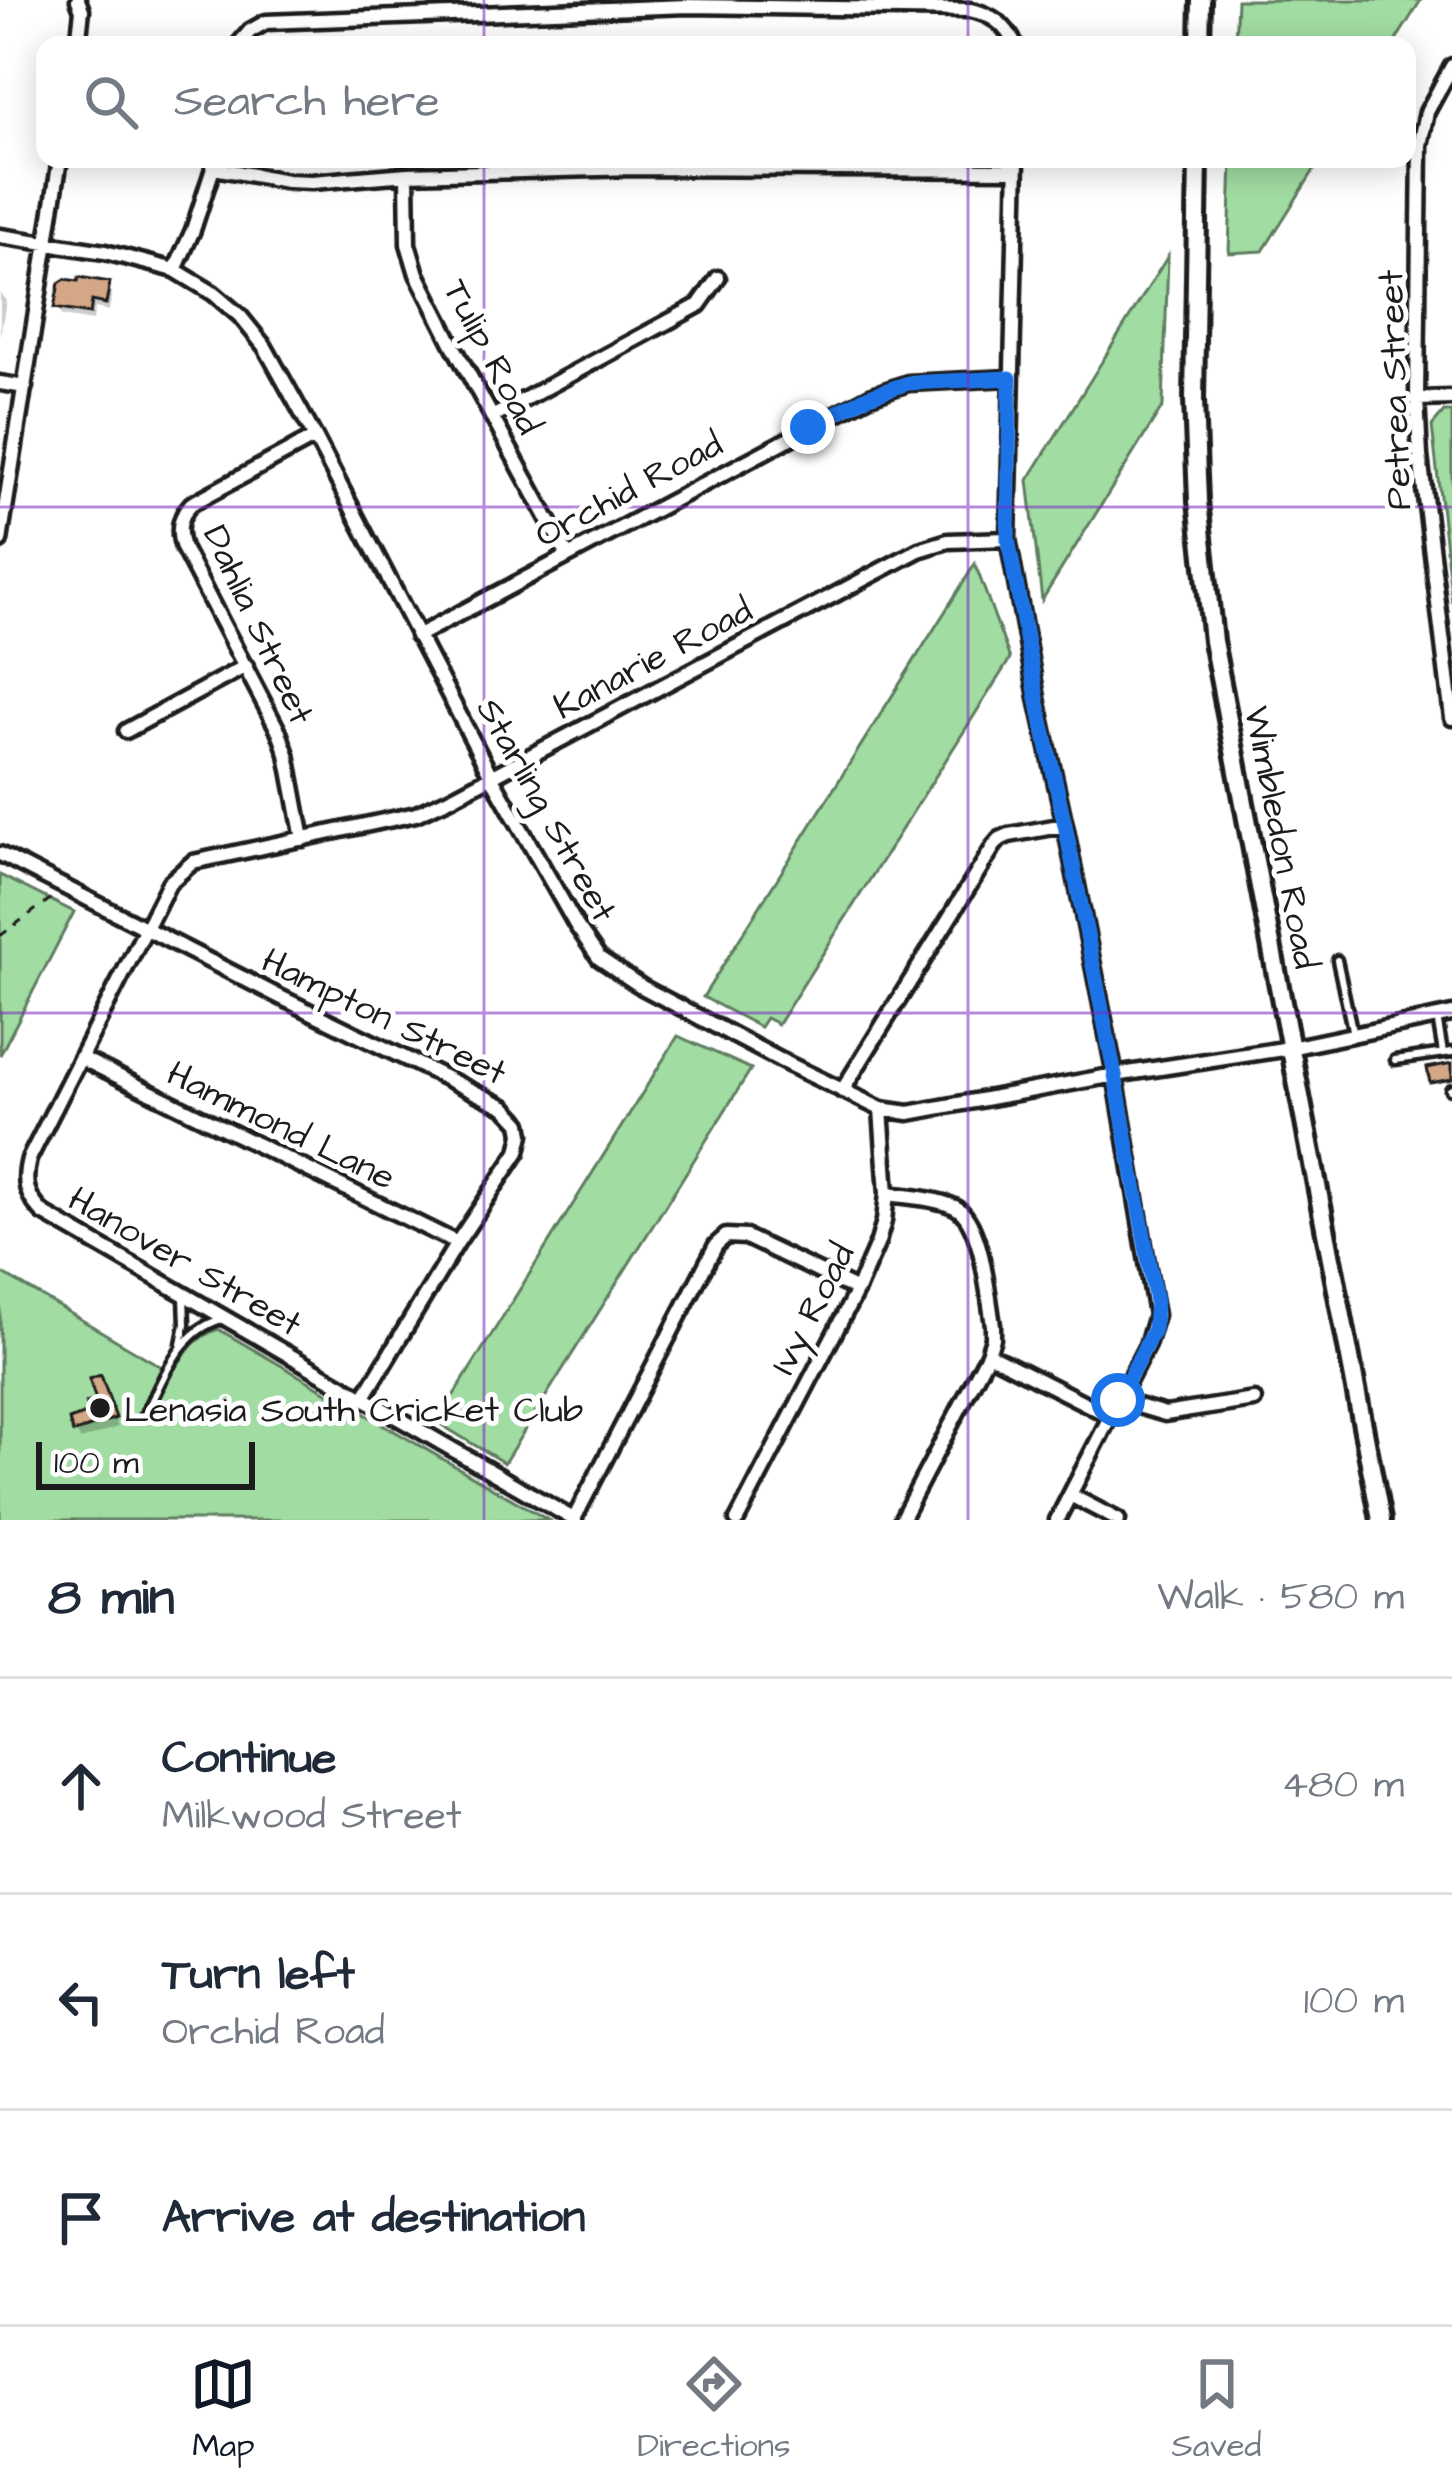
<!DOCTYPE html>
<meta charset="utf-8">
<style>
body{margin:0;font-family:"Architects Daughter",sans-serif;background:#f2f2f3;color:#1f2937}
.scale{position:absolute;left:36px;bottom:30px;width:219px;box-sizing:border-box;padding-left:12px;border:6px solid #1c1c1c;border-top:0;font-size:33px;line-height:42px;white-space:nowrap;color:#1c1c1c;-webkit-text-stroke:9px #fff;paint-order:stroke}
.stop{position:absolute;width:36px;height:36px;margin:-27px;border:9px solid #1a73e8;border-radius:50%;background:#fff}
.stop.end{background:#1a73e8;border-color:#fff;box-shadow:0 3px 12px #0008}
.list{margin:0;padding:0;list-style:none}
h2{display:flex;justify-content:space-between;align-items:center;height:156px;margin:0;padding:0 48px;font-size:51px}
h2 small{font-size:39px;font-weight:400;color:#747a83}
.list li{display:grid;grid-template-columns:78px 1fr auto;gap:36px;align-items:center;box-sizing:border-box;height:216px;padding:0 48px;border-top:3px solid #e0e1e3}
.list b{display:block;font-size:45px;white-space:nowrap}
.list p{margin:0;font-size:39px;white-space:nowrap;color:#747a83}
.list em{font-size:39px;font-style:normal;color:#747a83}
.icon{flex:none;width:66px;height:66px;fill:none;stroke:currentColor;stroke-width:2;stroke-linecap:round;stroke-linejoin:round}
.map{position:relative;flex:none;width:1452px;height:1520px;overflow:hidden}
.search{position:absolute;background:#fff;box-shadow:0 6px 30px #0003;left:36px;right:36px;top:36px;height:132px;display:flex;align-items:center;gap:30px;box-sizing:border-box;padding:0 42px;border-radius:24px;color:#747a83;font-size:45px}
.sheet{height:804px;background:#fff}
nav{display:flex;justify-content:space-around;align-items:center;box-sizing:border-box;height:168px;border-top:3px solid #e0e1e3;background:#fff;font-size:33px;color:#747a83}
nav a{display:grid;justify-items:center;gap:6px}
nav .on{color:#111827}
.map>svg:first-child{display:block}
.green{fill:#a1dda3;stroke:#5e7c60;stroke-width:3}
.shadow{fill:#0003}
.building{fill:#d4a786;stroke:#1c1c1c;stroke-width:3}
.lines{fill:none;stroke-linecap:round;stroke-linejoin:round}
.lane-casing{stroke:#1c1c1c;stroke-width:15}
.street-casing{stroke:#1c1c1c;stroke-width:21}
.secondary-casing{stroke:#1c1c1c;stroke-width:26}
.path{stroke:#1c1c1c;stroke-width:3;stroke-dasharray:9 9;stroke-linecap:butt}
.lane{stroke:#fff;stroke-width:6}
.street{stroke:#fff;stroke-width:12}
.secondary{stroke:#fff;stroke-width:16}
.route{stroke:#1a73e8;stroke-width:15}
.grid{fill:none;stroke:#7b2cbf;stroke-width:3;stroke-opacity:0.55}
.poi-dot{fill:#1c1c1c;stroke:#fff;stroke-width:4.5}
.labels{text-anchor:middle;stroke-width:10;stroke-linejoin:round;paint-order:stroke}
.street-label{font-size:36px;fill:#1c1c1c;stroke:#fff}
.poi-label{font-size:36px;fill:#1c1c1c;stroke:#fff;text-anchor:start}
</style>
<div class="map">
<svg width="1452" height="1520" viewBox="0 0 1452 1520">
<rect width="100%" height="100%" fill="#fff"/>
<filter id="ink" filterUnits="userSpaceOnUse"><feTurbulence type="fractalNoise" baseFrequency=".00833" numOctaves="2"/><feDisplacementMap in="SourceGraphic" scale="24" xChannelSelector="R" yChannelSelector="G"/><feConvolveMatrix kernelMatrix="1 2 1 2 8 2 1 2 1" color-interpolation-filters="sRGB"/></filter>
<g filter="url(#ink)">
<path class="green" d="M1237,0H1421L1393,45H1235Z
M1232,159H1321L1263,251L1229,253Z
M1168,256L1163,406L1042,600L1028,480Z
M1444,412H1452V602L1432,426Z
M975,564L1010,659L778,1024L766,1018L760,1027L703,997Z
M0,875L74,912L0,1055Z
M678,1036L751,1069L504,1463L437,1422Z
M0,1272L172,1373C188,1351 192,1339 218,1329L548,1520H0Z"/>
<path class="shadow" d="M108,285L112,293L109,311L95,308L93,321L62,316L58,308Z
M0,293L6,301L0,336Z
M104,1386L118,1427L81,1440L76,1432L93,1415Z"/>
<path class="building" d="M79,277L110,282L106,304L92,301L90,314L54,308L59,283L65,279L78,281Z
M1452,1063V1079L1430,1083L1427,1068Z
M101,1375L116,1418L73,1433L69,1420L89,1413L86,1403L96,1400L89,1379Z"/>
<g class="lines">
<defs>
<path id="lane" d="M1337,960L1353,1034
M1437,1017L1443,1053
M1395,1060L1452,1052
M1450,1090L1452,1089
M181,1344L185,1324L184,1298
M144,1417C163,1380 178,1331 222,1319"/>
<path id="street" d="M78,0L82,10L78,45
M238,45L250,31L266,22L688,6L970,10C991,14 1006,24 1015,45
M1452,66L1427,112L1420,145L1417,399L1420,456L1452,718
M1017,159L1008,539L1038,703L1065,825L1115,1075L1156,1315L1147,1345L1057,1520
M214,168L287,181L312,182L407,174L635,168L1016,170
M407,174L408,244L417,274L454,347L567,554
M0,236L105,252L175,270L213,293L240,316L265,347L315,437L491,776L576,925L599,958L642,987L780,1060L881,1109L909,1113L1115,1075L1290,1048L1452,1014
M175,270L193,230L216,159
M0,383L25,387
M1417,399L1452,398
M492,417L699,305L718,278
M0,541L60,159
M417,636L870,396L908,383L1010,378
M126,731L246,666
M303,839L287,754L279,732L183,548C177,531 179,517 191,504L315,437
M0,854L278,996L505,1107L520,1123L522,1134L518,1152L457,1243L364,1397
M81,1058L457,1243
M842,1091L994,846L1000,839L1009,835L1065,825
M887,1194C909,1197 935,1198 955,1207C982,1220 988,1296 993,1325V1338L988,1354L901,1520
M988,1354L1110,1416
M1118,1400L1165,1414L1254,1400
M1070,1495L1118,1520
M574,1519L716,1245L726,1236L746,1237L857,1290
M575,1520L43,1213C26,1196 23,1182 29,1159L169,883L193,862L416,814L449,799L919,550L948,541L1008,539
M737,1520L857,1290L878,1242L884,1221L887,1194L881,1109"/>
<path id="secondary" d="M1200,45L1201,0
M1198,159L1194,400L1198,501L1213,641L1381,1520"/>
</defs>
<use href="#lane" class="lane-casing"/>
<use href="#street" class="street-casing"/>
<use href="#secondary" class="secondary-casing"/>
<path class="path" d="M0,936L53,897"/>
<use href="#lane" class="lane"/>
<use href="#street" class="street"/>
<use href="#secondary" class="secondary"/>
</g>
</g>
<g class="lines" filter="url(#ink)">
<path class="route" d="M808,427L869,396L908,383L1010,378L1008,539L1038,703L1065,825L1115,1075L1156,1302L1154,1329L1118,1400"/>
</g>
<path class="grid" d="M484,0V45M968,0V45M484,159V1520M968,159V1520M0,507H1452M0,1013H1452"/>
<circle class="poi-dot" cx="100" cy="1408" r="12"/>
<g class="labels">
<g class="street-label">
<text transform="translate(494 356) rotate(62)" y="13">Tulip Road</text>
<text transform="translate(1393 390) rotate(-92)" y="13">Petrea Street</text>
<text transform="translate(628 488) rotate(-28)" y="13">Orchid Road</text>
<text transform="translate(260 624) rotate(65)" y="13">Dahlia Street</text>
<text transform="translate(652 657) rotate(-28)" y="13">Kanarie Road</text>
<text transform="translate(548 809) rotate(61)" y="13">Starling Street</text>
<text transform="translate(1283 837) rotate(79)" y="13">Wimbledon Road</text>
<text transform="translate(385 1015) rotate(26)" y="13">Hampton Street</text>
<text transform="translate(282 1124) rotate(26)" y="13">Hammond Lane</text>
<text transform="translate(186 1260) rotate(30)" y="13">Hanover Street</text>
<text transform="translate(811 1308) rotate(-63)" y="13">Ivy Road</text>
</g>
<g class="poi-label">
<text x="124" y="1421">Lenasia South Cricket Club</text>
</g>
</g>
</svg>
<div class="scale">100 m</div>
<div class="stop" style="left:1118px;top:1400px"></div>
<div class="stop end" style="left:808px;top:427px"></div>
<div class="search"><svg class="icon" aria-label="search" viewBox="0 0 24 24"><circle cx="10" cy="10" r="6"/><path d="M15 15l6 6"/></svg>Search here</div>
</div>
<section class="sheet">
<h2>8 min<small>Walk · 580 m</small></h2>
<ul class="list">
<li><svg class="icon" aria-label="ahead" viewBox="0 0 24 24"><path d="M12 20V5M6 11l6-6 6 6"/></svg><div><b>Continue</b><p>Milkwood Street</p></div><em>480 m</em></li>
<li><svg class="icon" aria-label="left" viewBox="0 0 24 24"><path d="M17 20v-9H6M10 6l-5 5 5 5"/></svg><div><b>Turn left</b><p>Orchid Road</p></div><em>100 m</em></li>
<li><svg class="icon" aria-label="arrive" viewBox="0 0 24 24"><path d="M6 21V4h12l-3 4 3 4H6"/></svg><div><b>Arrive at destination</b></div></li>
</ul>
</section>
<nav>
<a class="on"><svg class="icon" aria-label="map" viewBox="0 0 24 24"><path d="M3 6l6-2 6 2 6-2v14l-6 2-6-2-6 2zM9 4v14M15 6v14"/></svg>Map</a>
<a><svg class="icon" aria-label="directions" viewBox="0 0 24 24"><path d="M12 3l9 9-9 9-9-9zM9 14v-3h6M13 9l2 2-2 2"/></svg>Directions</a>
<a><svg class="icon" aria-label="saved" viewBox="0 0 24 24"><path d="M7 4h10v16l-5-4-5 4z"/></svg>Saved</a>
</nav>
